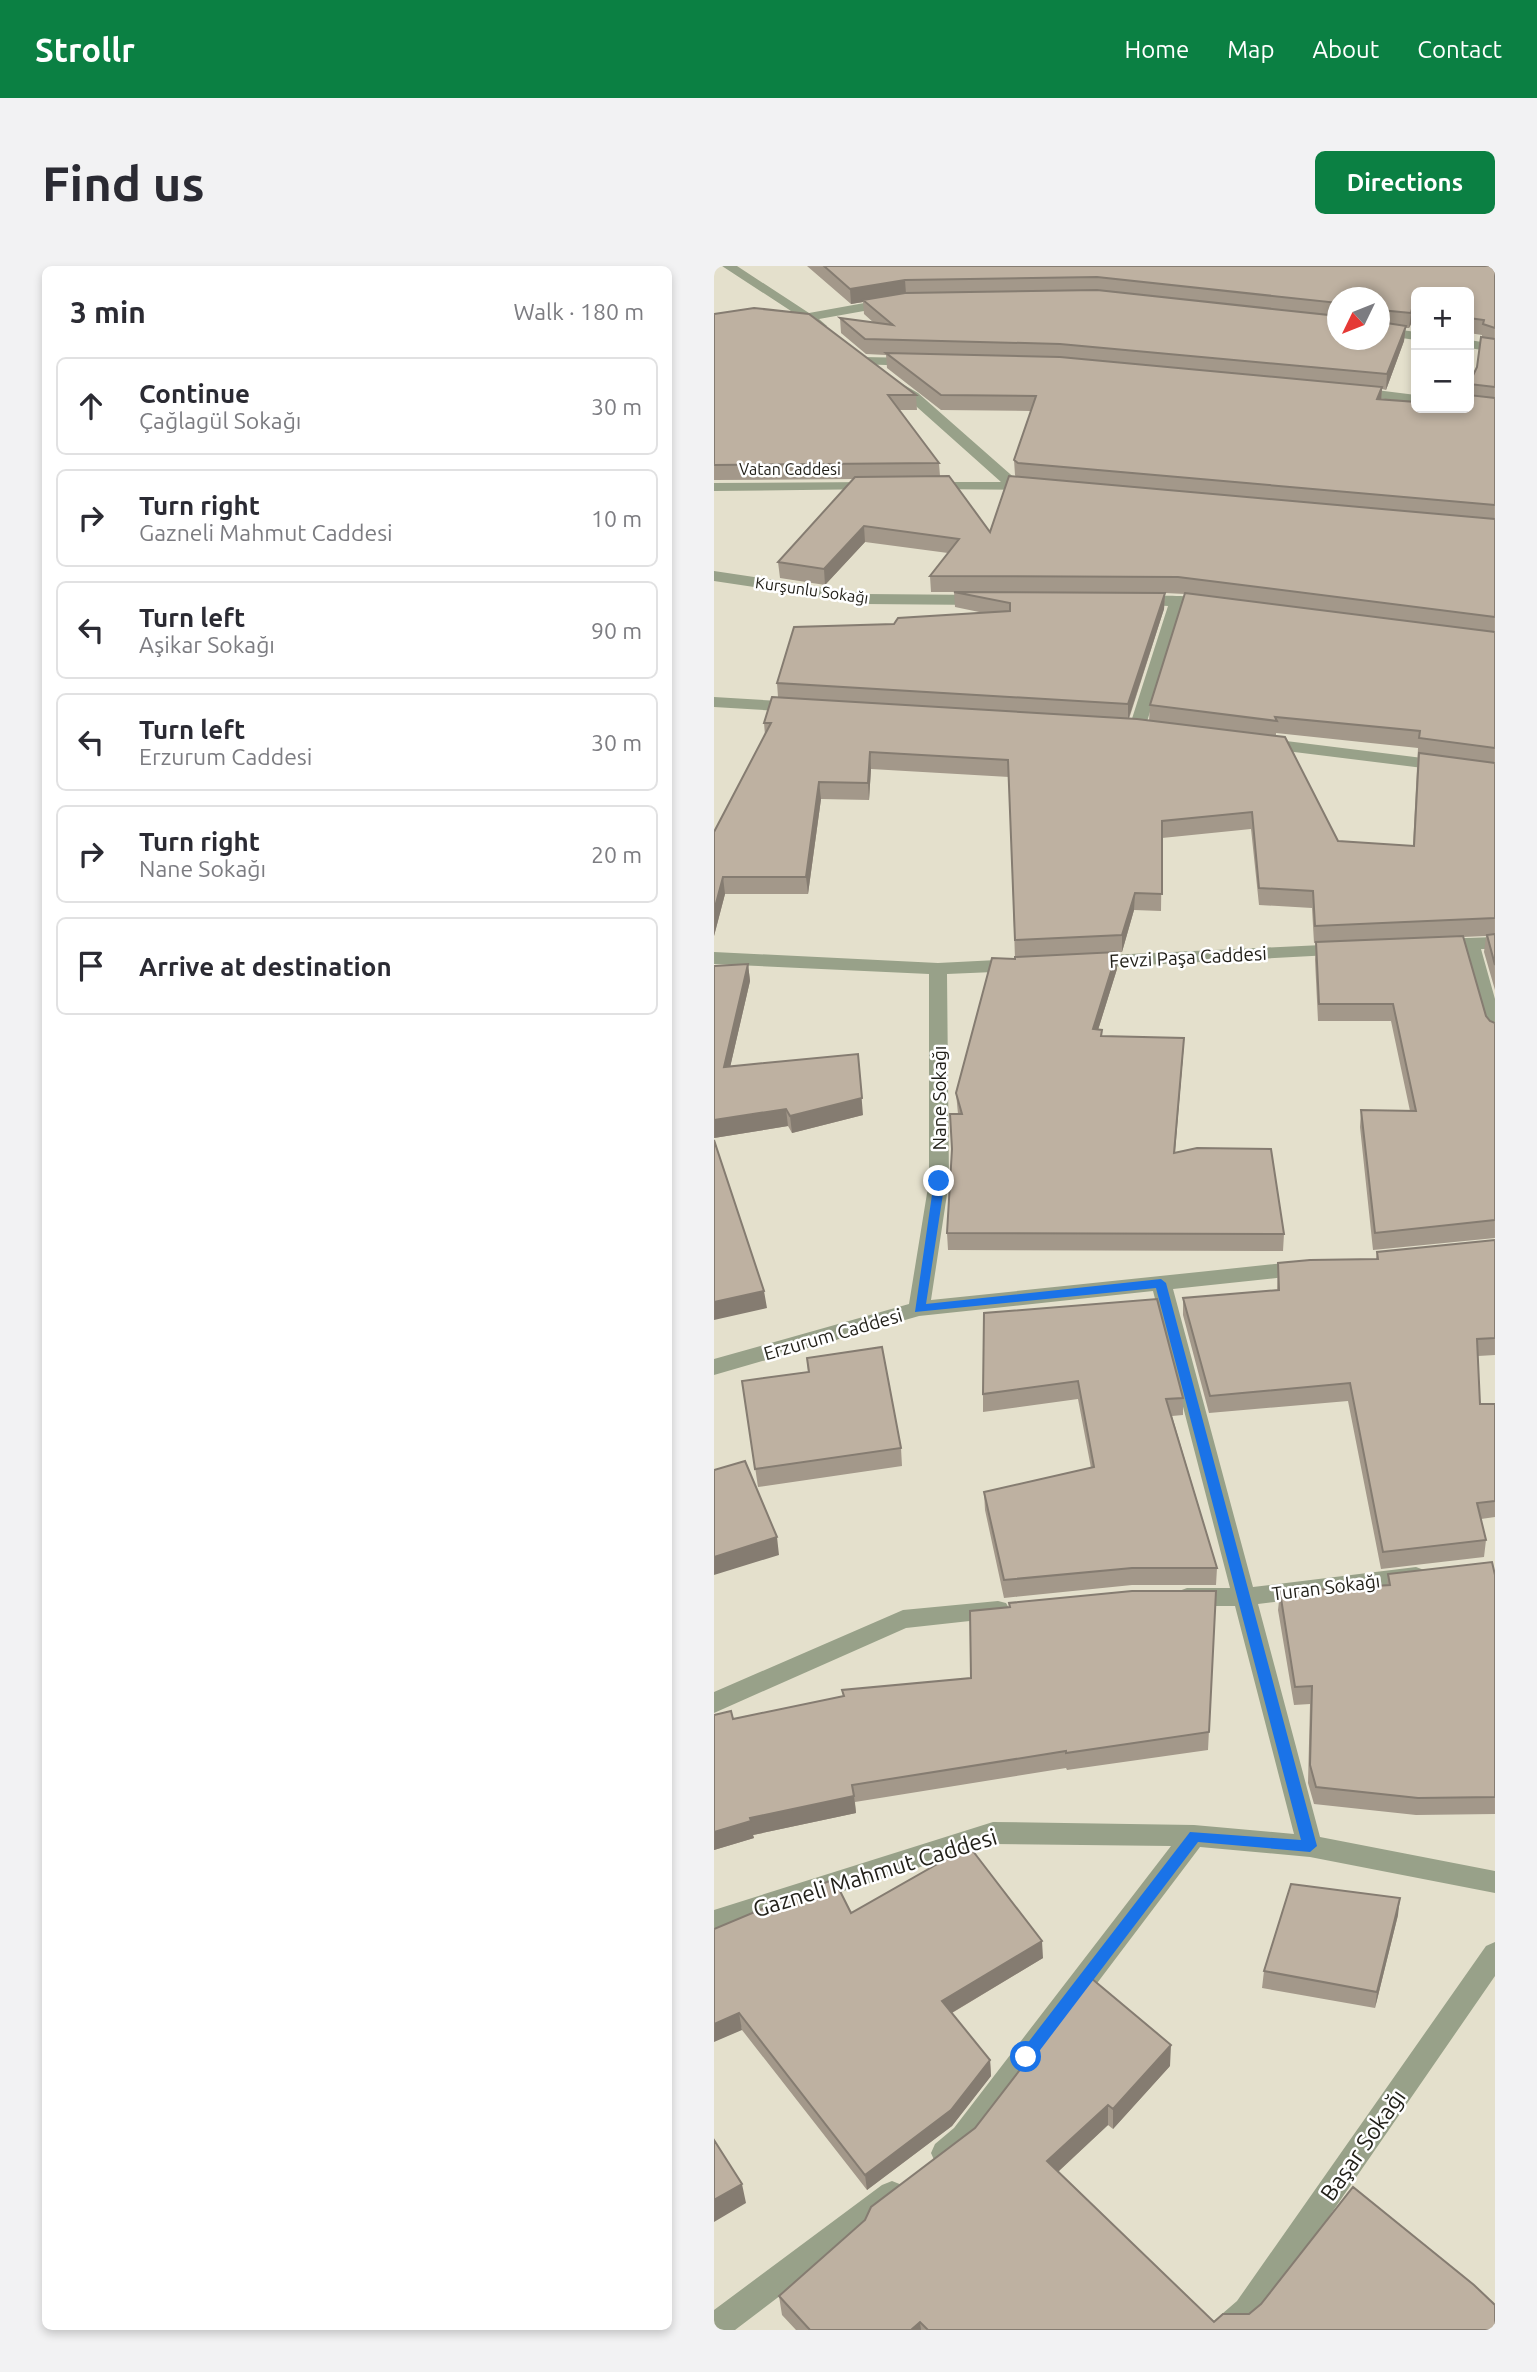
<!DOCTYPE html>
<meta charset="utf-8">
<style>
body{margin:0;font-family:Ubuntu,sans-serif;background:#f2f2f3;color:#2b2b33}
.controls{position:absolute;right:21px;top:21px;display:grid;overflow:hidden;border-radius:10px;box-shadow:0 4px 10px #0003}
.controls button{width:63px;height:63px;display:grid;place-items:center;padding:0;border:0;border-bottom:2px solid #e1e1e2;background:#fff;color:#2b2b33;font:35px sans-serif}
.compass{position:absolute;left:613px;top:21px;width:63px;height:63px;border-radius:50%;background:#fff;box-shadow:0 4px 10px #0003;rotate:227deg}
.stop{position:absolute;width:21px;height:21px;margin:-16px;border:5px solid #1a73e8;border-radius:50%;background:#fff}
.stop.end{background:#1a73e8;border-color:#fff;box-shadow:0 2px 7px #0008}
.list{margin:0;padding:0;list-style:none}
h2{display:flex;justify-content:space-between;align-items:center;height:91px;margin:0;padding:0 28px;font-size:30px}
h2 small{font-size:23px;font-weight:400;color:#7c7c81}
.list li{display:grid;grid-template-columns:46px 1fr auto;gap:21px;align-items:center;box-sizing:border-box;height:98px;margin:0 14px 14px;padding:0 14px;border:2px solid #e1e1e2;border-radius:10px}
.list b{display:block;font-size:26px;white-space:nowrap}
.list p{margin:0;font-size:23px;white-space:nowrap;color:#7c7c81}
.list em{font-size:23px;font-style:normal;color:#7c7c81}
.icon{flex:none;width:38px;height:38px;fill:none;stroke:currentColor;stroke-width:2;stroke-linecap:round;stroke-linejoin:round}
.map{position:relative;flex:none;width:781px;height:2064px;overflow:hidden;border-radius:10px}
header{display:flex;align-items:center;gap:42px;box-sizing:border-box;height:98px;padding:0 35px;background:#0b8043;color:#fff}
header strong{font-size:33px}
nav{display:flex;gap:38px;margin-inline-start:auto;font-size:24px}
.intro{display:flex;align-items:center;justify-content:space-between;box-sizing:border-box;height:168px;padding:0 42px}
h1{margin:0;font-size:49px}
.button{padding:18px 32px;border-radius:10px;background:#0b8043;color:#fff;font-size:24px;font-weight:700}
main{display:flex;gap:42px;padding:0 42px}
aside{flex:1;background:#fff;border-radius:10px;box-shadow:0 4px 10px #0003}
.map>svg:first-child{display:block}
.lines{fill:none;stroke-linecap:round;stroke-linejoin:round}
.minor{fill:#98a189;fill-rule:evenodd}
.wall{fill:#a3988a;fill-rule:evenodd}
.shaded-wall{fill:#857c71}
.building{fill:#beb1a1;stroke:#857c71;stroke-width:2}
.route{fill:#1a73e8}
.labels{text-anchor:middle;stroke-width:5;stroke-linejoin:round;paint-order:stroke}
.far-street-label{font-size:16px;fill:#23211a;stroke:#fff}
.street-label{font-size:19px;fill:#23211a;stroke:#fff}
.near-street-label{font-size:23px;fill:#23211a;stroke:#fff}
</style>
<header>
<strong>Strollr</strong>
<nav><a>Home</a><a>Map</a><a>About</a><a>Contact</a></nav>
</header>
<div class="intro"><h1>Find us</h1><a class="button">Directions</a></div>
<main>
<aside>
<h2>3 min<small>Walk · 180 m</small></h2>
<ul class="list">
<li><svg class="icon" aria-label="ahead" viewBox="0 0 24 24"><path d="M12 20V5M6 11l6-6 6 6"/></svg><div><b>Continue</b><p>Çağlagül Sokağı</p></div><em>30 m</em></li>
<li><svg class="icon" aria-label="right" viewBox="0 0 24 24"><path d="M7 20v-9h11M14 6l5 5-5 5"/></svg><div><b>Turn right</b><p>Gazneli Mahmut Caddesi</p></div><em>10 m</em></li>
<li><svg class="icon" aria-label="left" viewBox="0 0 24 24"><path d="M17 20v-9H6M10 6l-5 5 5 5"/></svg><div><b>Turn left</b><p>Aşikar Sokağı</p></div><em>90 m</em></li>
<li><svg class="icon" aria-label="left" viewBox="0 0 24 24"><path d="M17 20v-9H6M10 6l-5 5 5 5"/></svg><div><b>Turn left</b><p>Erzurum Caddesi</p></div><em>30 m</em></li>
<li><svg class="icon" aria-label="right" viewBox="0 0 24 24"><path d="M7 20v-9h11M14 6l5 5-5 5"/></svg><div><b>Turn right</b><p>Nane Sokağı</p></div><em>20 m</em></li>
<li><svg class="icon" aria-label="arrive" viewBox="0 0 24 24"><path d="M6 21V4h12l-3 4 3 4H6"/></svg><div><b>Arrive at destination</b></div></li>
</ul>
</aside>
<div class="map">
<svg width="781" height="2064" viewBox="0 0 781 2064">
<rect width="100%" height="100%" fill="#e4e0cc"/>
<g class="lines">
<path class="minor" d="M8,0H23L95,47L178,32L185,36L178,40L105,53L113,60L106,64Z
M666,61L702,66V74L666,69Z
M755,74L781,78V86L755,82Z
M148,91L201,92L208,96L201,100L143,98V92Z
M178,112L204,127L305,216L324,218L326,221L324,224L209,223L207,220L209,217L214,216H287L194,133L173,119L171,116Z
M638,121L702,129V137L633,128L631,125Z
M161,216L166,217L168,220L166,223L0,225V217Z
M0,305L151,328L269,329L277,334L269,339L151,338L0,315Z
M424,330C443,330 491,327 504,339L496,344L469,340L431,462L423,467L415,462L454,340L419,338L416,335Z
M0,431L82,436L90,441L82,446L0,441Z
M547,472L781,501V511L541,481L539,477Z
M781,671V683H767L781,733V772L774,770L772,766L748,684L724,685L715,679L724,673Z
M629,678L638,684L635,688L374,702L365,696L374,690Z
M0,686L224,697L303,693L312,699L303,705L233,708L235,915L217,1034L590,995L597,997L600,1002L597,1007L590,1009L459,1023L539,1321L702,1301L710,1304L714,1310L710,1316L702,1319L544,1338L606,1571L781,1605V1627L596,1591L486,1581L260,1880L241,1896L231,1900L221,1896L217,1887L221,1878L240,1862L457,1580L279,1578L0,1666V1644L279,1556L480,1559L580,1568L521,1340H473L465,1337L461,1331L465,1325L473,1322H516L439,1025L205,1050L0,1109V1093L195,1038L215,915V708L0,698Z
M284,1335L292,1337L296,1344L292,1351L192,1362L0,1447V1426L189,1344Z
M781,1676V1710L543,2055L533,2064H496L501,2054L523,2035L772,1680Z
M178,1915L188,1919L192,1928L188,1937L21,2064H0V2044L168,1919Z"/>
</g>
<path class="wall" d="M93,0H781V724L770,686L772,670L749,671L772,750L776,755L781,757V972L659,984L646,861L647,844L696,845L677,755H604L601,694L602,677H600L598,642L545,639L537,563L448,572L447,645L420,644L408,686H403V703L384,764L388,770L470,772L469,789L461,887L570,968L569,985L234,984L233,967L244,848L242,827L301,693L295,511L157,503L155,534L107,533L94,628H11L0,670V566L51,469L50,457L64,431L63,417L180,358L270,347L241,341L240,326H217L216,310L234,287L151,276L111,319L66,312L64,296L139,213L0,214V48L202,129L203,144H185L225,197L226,210L276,266L302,211L301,209L300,194L317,145L227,144L173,102L172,89L152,88L127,67L126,52L160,57L150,48L149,36L137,38ZM702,26H755V67L768,69L763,101L755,118V142L667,134L668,123L672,124L690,75L691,62H695L697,58L702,59ZM624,32L666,74H624ZM451,327L471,328L436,439L435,455L415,453L450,343ZM562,467L704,482L699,580L624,575L562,470Z
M34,698L36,715L16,801L149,849L78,867L74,860L0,872V700Z
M781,974V1089L764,1090L766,1138H781V1251L767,1253L772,1274L770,1291L667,1303L634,1135L495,1147L469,1049V1032L563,1025L564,997L662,993L663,986Z
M270,1047L469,1132V1149L458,1150L503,1302L502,1319H418L290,1332L271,1244L270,1226L377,1202L364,1133L269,1146V1128Z
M93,1092L187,1182L188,1200L44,1221L28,1115L94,1106Z
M674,1308L781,1309V1548L702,1549L600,1538L594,1517L596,1438L580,1439L564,1344L566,1326L673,1319Z
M502,1325L494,1484L353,1504L352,1502L141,1536L142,1547L39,1569L40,1572L0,1584V1449L19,1453L129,1430L128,1424L257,1412L295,1341V1337Z
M137,1647L329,1692L238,1747L276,1794L277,1810L238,1860L153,1924L28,1764L0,1663Z
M684,1649L661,1742L548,1722L550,1705Z
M456,1800L399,1863L394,1859L344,1906L500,2056L535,2048L781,2064H82L68,2049L65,2030Z"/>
<path class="shaded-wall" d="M191,14L192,28L149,34V36L137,38L136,23Z
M698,43L697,58L695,62L697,47Z
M692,60L690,75L672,124L673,108Z
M668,121L667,136L663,133Z
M150,260L151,276L111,319L110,303Z
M451,327L450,343L414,454V438Z
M156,486L157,503L155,534L154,517Z
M105,516L107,533L94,628L92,611Z
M9,611L11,628L0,670V645Z
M421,627L420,644L408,686V669Z
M403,686V703L379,780V763Z
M34,698L36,715L12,819L10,801Z
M470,772L469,789L459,904L460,887Z
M144,788L149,849L78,867L76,850Z
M72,843L74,860L0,872V854Z
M50,1025L53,1042L0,1054V1036Z
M63,1271L65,1289L0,1309V1291Z
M140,1530L142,1547L39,1569L40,1572L0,1584V1566L36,1552Z
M686,1632L684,1649L661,1742L663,1726Z
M328,1675L329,1692L229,1752L228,1735Z
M25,1747L28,1764L0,1776V1758Z
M457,1779L456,1800L399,1863V1843Z
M276,1794L277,1810L238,1860L153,1924L151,1909Z
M394,1839V1859L334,1915L333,1895Z
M28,1918L32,1937L0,1956V1934Z
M206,2056L207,2064H197Z"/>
<path class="building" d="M110,0H781V62L769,58L770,54L755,52V26H702V44L698,43L697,47L666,44V32H624V37L383,11L191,14L136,23Z
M383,24L624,50V74H666V56L692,60L673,108L346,78L151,73L126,52L179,59L149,34L191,27Z
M40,42L95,48L202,129H174L225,197L0,199V48Z
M767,71L781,73V121L755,118L763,101Z
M172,87L346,91L668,121L663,133L702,136V142H755V129L781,132V239L304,197L300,194L322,130L227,129Z
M235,210L276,266L295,210L781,253V351L464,311L216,310L245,273L150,260L110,303L64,296L141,211Z
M240,326L451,327L414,438L63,417L80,361L180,358L184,352L296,345V337Z
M471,327L781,366V482L705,472L706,465L561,451L563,455L436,439Z
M58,431L423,453L571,471L624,575L700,580L705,487L781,497V652L601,660L599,625L545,622L538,546L448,555V628L421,627L408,669L301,674L294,494L156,486L154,517L105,516L92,611H9L0,645V566L57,457H50Z
M781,668V699L773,669Z
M749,670L772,750L776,755L781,757V954L661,967L647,844L702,845L679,738H605L602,676Z
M403,686L379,763L388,764L387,770L470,772L460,887L483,882L557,883L570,968L233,967L238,883L236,848H248L242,827L278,692L301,693V691Z
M34,698L10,801L144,788L148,832L76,850L72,843L0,854V700Z
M0,874L50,1025L0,1036Z
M781,974V1072L763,1073L766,1138H781V1235L763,1237L772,1274L669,1286L636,1117L496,1130L469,1032L565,1024L564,997L596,994L664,993L663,986Z
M443,1033L469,1132L452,1133L503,1302H418L290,1314L270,1226L380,1201L364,1115L269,1128L270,1047Z
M168,1081L187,1182L41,1203L28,1115L95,1106L93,1092Z
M31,1195L63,1271L0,1291V1204Z
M778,1296L781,1309V1531L704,1532L602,1521L596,1499L598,1420L581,1421L566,1326L676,1319L674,1308Z
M418,1325H502L495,1466L352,1487V1485L138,1519L140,1530L36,1552L37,1555L0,1566V1449L17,1445L19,1453L130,1430L128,1424L257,1412L256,1345L296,1341L295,1337Z
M255,1580L328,1675L228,1735L276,1794L237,1844L151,1909L25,1747L0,1758V1663L120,1613L137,1647Z
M577,1618L686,1632L663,1726L550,1705Z
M377,1712L457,1779L399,1843L394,1839L333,1895L500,2056L509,2048H535L547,2038L639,1921L760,2019L781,2039V2064H214L206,2056L197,2064H96L65,2030L151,1954L157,1941L261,1862Z
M0,1874L28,1918L0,1934Z"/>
<path class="route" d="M225,912L231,915L212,1038L447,1013L452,1017L603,1580L596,1586L484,1576L317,1796L312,1798L306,1796L304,1791L306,1787L476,1566L587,1574L442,1022L201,1046L220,915Z"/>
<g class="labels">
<g class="far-street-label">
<text x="76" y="209">Vatan Caddesi</text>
<text transform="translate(98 324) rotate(8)" y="6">Kurşunlu Sokağı</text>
</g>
<g class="street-label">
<text transform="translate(474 691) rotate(-3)" y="7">Fevzi Paşa Caddesi</text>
<text transform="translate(225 832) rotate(-90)" y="7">Nane Sokağı</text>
<text transform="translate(119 1068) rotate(-16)" y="7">Erzurum Caddesi</text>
<text transform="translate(612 1321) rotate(-7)" y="7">Turan Sokağı</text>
</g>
<g class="near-street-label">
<text transform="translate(161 1607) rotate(-17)" y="8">Gazneli Mahmut Caddesi</text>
<text transform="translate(649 1879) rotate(-55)" y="8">Başar Sokağı</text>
</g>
</g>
</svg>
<div class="controls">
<button>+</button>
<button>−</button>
</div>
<svg class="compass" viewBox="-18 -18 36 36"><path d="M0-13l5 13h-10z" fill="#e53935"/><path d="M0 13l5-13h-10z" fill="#7c7c81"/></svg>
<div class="stop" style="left:312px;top:1791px"></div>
<div class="stop end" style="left:225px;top:915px"></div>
</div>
</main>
